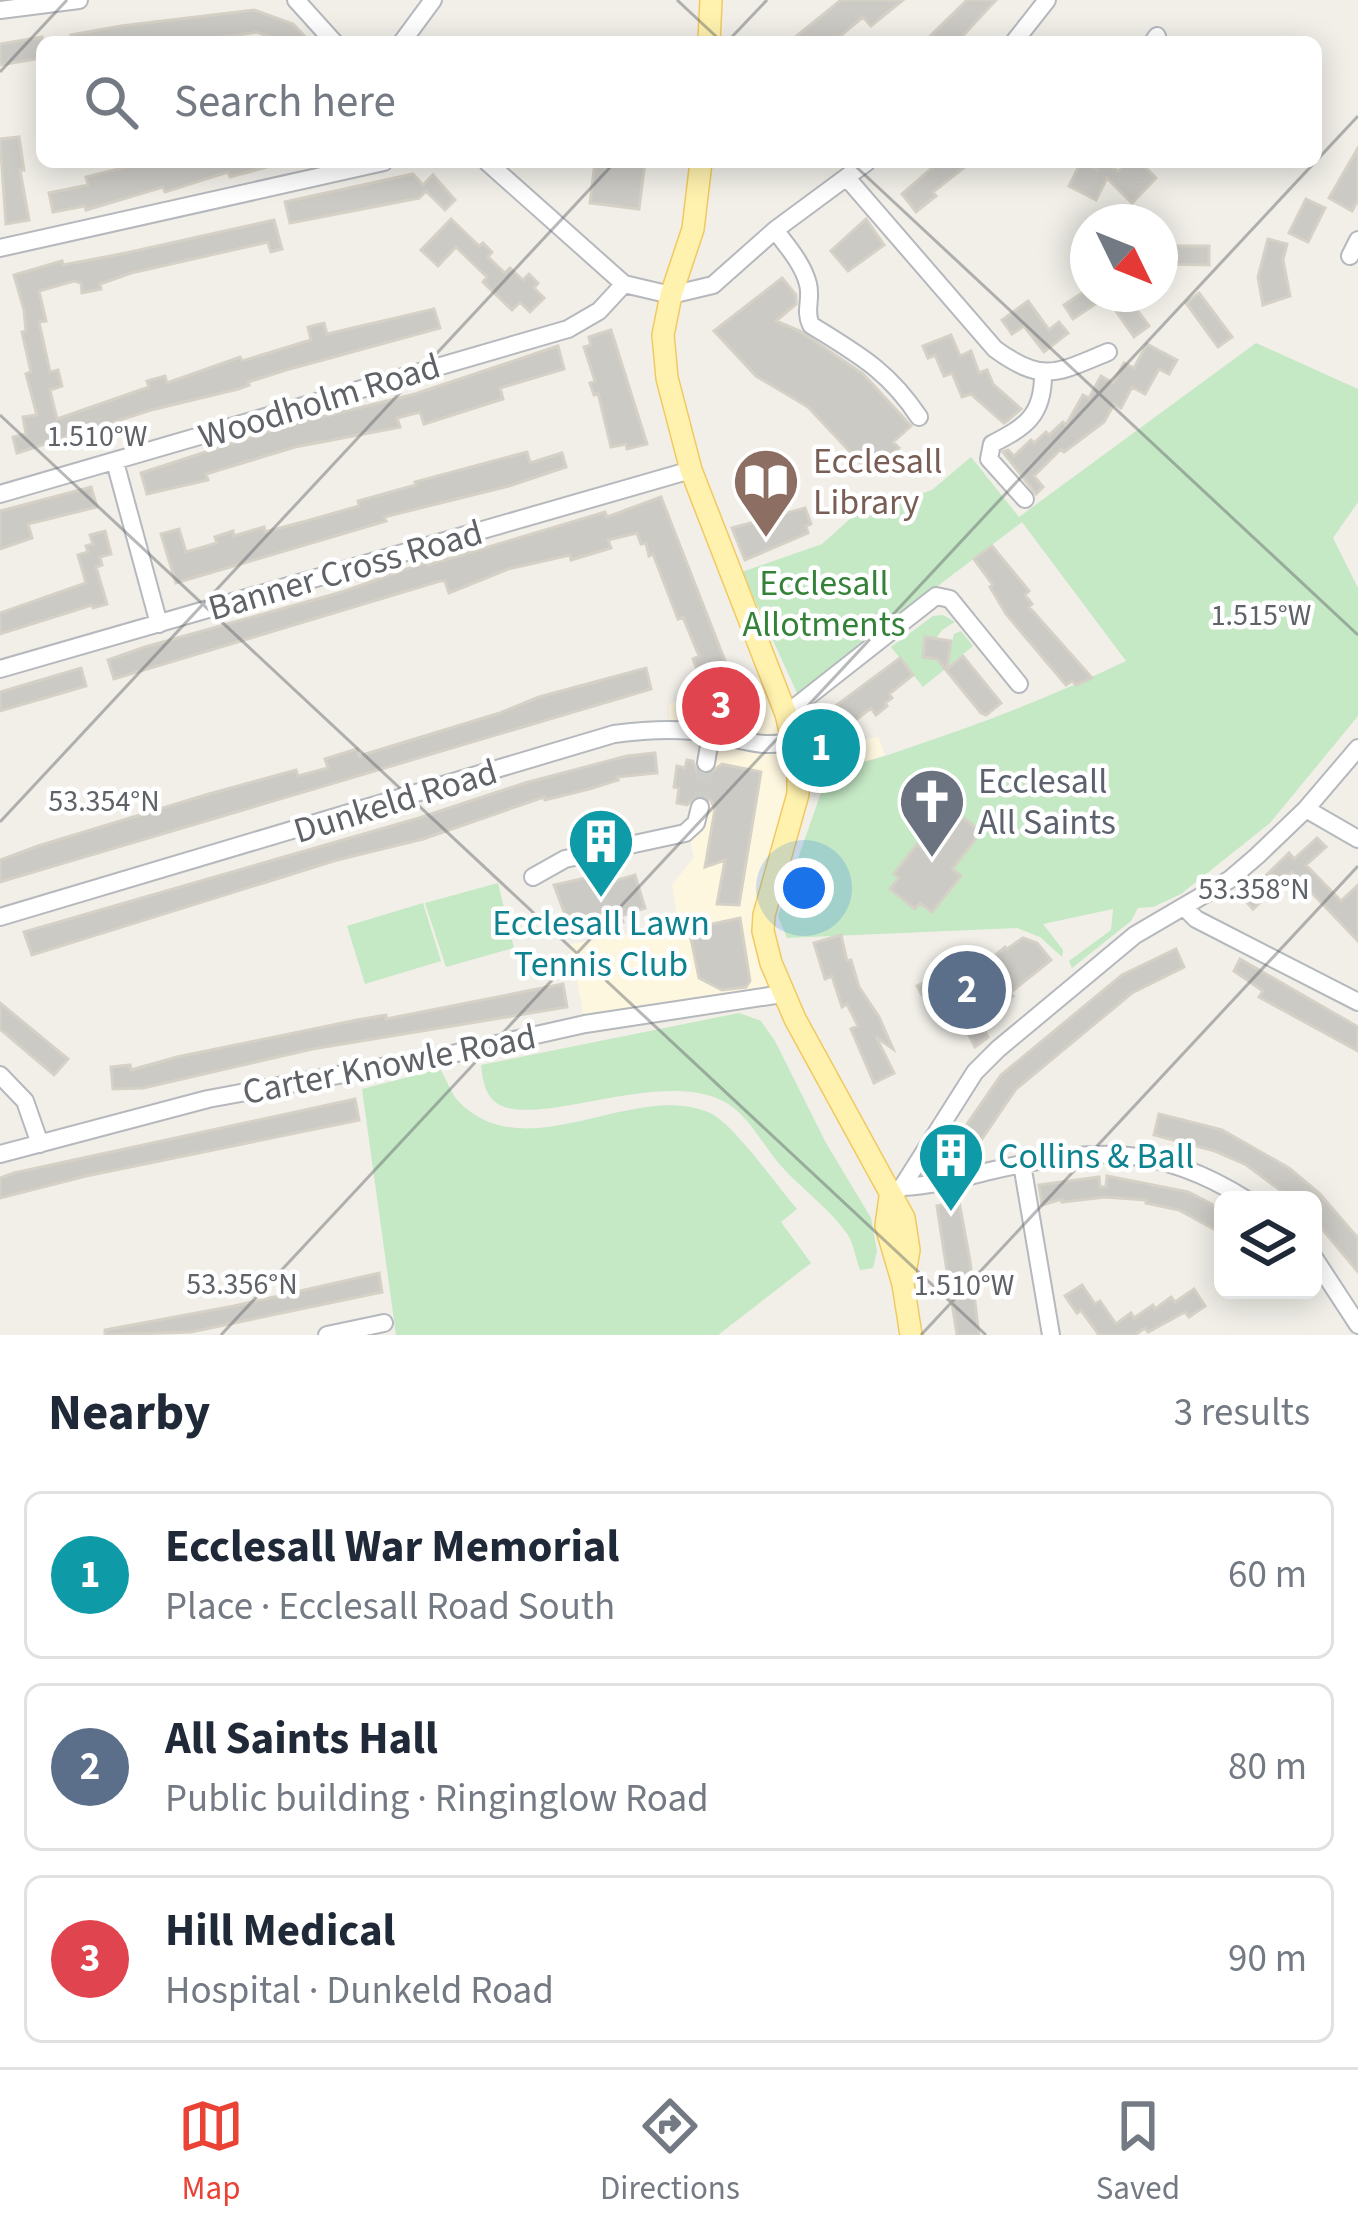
<!DOCTYPE html>
<meta charset="utf-8">
<style>
body{margin:0;font-family:"Source Sans 3",sans-serif;background:#f6f6f7;color:#1f2937}
.controls{position:absolute;right:36px;bottom:36px;display:grid;overflow:hidden;border-radius:18px;box-shadow:0 6px 30px #0003}
.controls button{width:108px;height:108px;display:grid;place-items:center;padding:0;border:0;border-bottom:3px solid #e0e1e3;background:#fff;color:#1f2937;font:60px sans-serif}
.compass{position:absolute;left:1070px;top:204px;width:108px;height:108px;border-radius:50%;background:#fff;box-shadow:0 6px 30px #0003;rotate:133deg}
.you{position:absolute;left:804px;top:888px;width:42px;height:42px;margin:-30px;border:9px solid #fff;border-radius:50%;background:#1a73e8;box-shadow:0 0 0 18px #1a73e833}
.badge{display:grid;place-items:center;width:78px;height:78px;border-radius:50%;background:#ea4335;color:#fff;font-size:39px;font-weight:700}
.pin{position:absolute;translate:-50% -50%;border:6px solid #fff;box-shadow:0 3px 12px #0006}
.list{margin:0;padding:0;list-style:none}
h2{display:flex;justify-content:space-between;align-items:center;height:156px;margin:0;padding:0 48px;font-size:51px}
h2 small{font-size:39px;font-weight:400;color:#747a83}
.list li{display:grid;grid-template-columns:78px 1fr auto;gap:36px;align-items:center;box-sizing:border-box;height:168px;margin:0 24px 24px;padding:0 24px;border:3px solid #e0e1e3;border-radius:18px}
.list b{display:block;font-size:45px;white-space:nowrap}
.list p{margin:0;font-size:39px;white-space:nowrap;color:#747a83}
.list em{font-size:39px;font-style:normal;color:#747a83}
.icon{flex:none;width:66px;height:66px;fill:none;stroke:currentColor;stroke-width:2;stroke-linecap:round;stroke-linejoin:round}
.map{position:relative;flex:none;width:1358px;height:1335px;overflow:hidden}
.search{position:absolute;background:#fff;box-shadow:0 6px 30px #0003;left:36px;right:36px;top:36px;height:132px;display:flex;align-items:center;gap:30px;box-sizing:border-box;padding:0 42px;border-radius:18px;color:#747a83;font-size:45px}
.sheet{height:732px;background:#fff}
nav{display:flex;justify-content:space-around;align-items:center;box-sizing:border-box;height:168px;border-top:3px solid #e0e1e3;background:#fff;font-size:33px;color:#747a83}
nav a{display:grid;justify-items:center;gap:6px}
nav .on{color:#ea4335}
.map>svg:first-child{display:block}
.commercial{fill:#fef7e0}
.green{fill:#c5e8c5}
.building{fill:#cccac5;stroke:#d6d1c6;stroke-width:3}
.lines{fill:none;stroke-linecap:round;stroke-linejoin:round}
.minor-tunnel{stroke:#ccccc8;stroke-width:16;stroke-dasharray:16 8;stroke-linecap:butt}
.minor-casing{stroke:#b5b8bc;stroke-width:20}
.major-casing{stroke:#f2c960;stroke-width:24}
.minor{stroke:#fff;stroke-width:16}
.major{stroke:#fff2af;stroke-width:21}
.ticks{fill:none;stroke:#5f6368;stroke-width:3;stroke-opacity:0.45}
.labels{text-anchor:middle;stroke-width:9;stroke-linejoin:round;paint-order:stroke}
.street-label{font-size:36px;fill:#5f6368;stroke:#fff}
.education-label{font-size:36px;fill:#785e54;stroke:#fff;text-anchor:start}
.park-label{font-size:36px;fill:#348238;stroke:#fff}
.worship-label{font-size:36px;fill:#5b616d;stroke:#fff;text-anchor:start}
.culture-label{font-size:36px;fill:#0d838f;stroke:#fff}
.ticks-label{font-size:30px;text-anchor:middle;fill:#5f6368;stroke:#fff;stroke-width:9;stroke-linejoin:round;paint-order:stroke}
</style>
<div class="map">
<svg width="1358" height="1335" viewBox="0 0 1358 1335">
<rect width="100%" height="100%" fill="#f1efe8"/>
<path class="commercial" d="M771,674L796,751L878,737L885,755L850,766L831,764L798,778L769,895L782,994L585,1024L570,944L678,926L672,885L694,857L691,845L705,735L670,729L669,704Z"/>
<path class="green" d="M1256,343L1358,389V502L1333,538L1358,588V716L1270,823L1181,894L1153,907L1138,908L1131,921L1072,968L1069,961L1111,930L1113,909L1043,924L1063,950L1062,957L1040,937L1017,928L787,938L778,916L831,764C860,767 887,755 914,746C987,722 1057,694 1126,661L1022,522L797,693L742,572L822,544L861,509L895,503L932,490L971,457L1019,517Z
M943,615L955,622L942,630L923,657L948,660L954,634L961,631L973,646L923,687L891,647L933,616Z
M498,883L514,948L446,967L425,903Z
M423,903L441,961L365,984L347,926Z
M739,1013L761,1021L775,1041L826,1143L871,1218L877,1251L873,1268L860,1270C856,1259 854,1245 848,1235C831,1210 803,1190 783,1168C762,1146 750,1114 721,1100C657,1070 542,1126 500,1105C485,1097 483,1081 481,1065Z
M440,1069C446,1078 451,1093 458,1101C527,1172 633,1079 710,1113C732,1122 778,1187 797,1209L781,1222L811,1263L718,1335H396L362,1089Z"/>
<path class="building" d="M841,0H903L871,26L863,17L833,42H789Z
M967,0H996L957,42H924Z
M254,10L293,24L310,42H284L257,32L191,42H72L71,35L121,26Z
M42,37V58L0,65V44Z
M19,137L24,170H20L29,220L6,224L0,139Z
M1358,148V200L1352,211L1329,198Z
M146,162L183,165L270,162V166L230,177L228,172L165,192L163,187L86,210L85,206L53,212L49,193L88,185L86,177Z
M595,162H645L639,209L590,203Z
M939,162H971L933,192L936,196L916,212L902,194Z
M1081,162L1099,171L1089,162H1100L1119,171L1127,162H1140L1156,178L1132,203L1107,178L1096,200L1069,186Z
M413,174L423,185L433,175L455,200L445,210L426,191L419,198L290,223L285,202Z
M1306,199L1325,208L1308,242L1289,233Z
M451,219L479,246L483,243L492,252L488,257L505,273L510,268L523,280L529,274L538,283L534,288L544,298L530,312L520,302L512,310L483,282L487,277L456,247L438,266L421,250Z
M866,219L884,245L848,271L831,251Z
M274,220L282,249L271,252L268,242L131,273L100,284L101,289L82,293L81,283L74,281L39,291L46,321L39,322L50,372L58,370L62,386L50,390L57,419L149,387L147,381L165,376L167,383L240,357L242,361L311,340L308,327L324,323L327,334L434,309L440,328L286,370L248,382L249,385L238,389L151,410L17,453L13,437L26,434L23,417L37,415L26,374L31,372L22,332L26,331L24,310L14,275L62,261L63,265L126,253Z
M1268,239L1287,244L1283,260L1290,296L1263,305L1258,277Z
M1160,246H1209V265L1160,264Z
M782,278L796,295V304L776,321L800,331L863,374L911,426L893,442L899,448L870,473L808,407L756,376L714,331Z
M1088,289V294H1125L1149,326L1134,337L1106,297L1073,319L1064,305Z
M1199,293L1232,337L1218,347L1186,303Z
M1028,301L1049,330L1059,322L1068,333L1044,352L1024,326L1012,334L1002,320Z
M611,330L647,444L627,449L626,444L611,447L598,393L594,395L590,383L595,381L584,347L591,345L589,337Z
M951,335L960,356L971,351L979,373L987,370L993,384L1021,409L1007,421L1004,423L971,394L962,397L952,373L944,376L935,355L928,358L923,346Z
M1147,344L1177,360L1169,374L1159,369L1145,394L1132,387L1121,408L1114,404L1104,422L1064,452L1061,449L1034,476L1043,487L1036,494L1003,452L1008,450L1014,456L1031,440L1034,443L1046,432L1049,435L1063,422L1066,425L1083,395L1089,398L1101,376L1113,383L1124,363L1134,368Z
M558,346L564,369L500,388L503,399L424,424L420,412L397,418L400,427L295,447L206,474L208,480L147,494L141,473L282,427L415,394Z
M527,452L530,463L562,453L566,467L509,486L384,517L386,521L176,583L161,534L179,529L186,552L217,543L215,537L233,531L234,536L264,527L265,532L310,520L359,506L358,501L416,485L415,482Z
M91,487L97,507L28,524L32,538L0,549V511Z
M661,497L732,679L743,721L722,723L719,713L689,706L709,700L693,659L699,656L683,617L678,619L653,554L649,556L646,543L641,544L637,533L608,540L611,548L571,560L570,555L508,569L449,593L445,581H440L114,679L108,660L145,647L342,592L427,562L428,565L605,512L607,517Z
M805,508L811,524L806,526L808,533L745,560L732,528Z
M105,531L111,554L100,557L102,565L96,567L107,604L93,608L92,605L0,634V613L86,583L78,555L88,552L86,546L93,544L90,535Z
M992,546L1029,591L1025,595L1032,604L1029,607L1092,678L1076,685L1072,681L1066,685L1006,614L990,587L993,585L974,559Z
M925,637L951,641L947,669L963,656L1001,703L986,715L981,713L937,659L923,657Z
M900,658L913,675L889,694L892,698L885,703L887,706L876,715L871,708L844,729L830,710Z
M81,668L86,686L0,711V692Z
M646,668L651,689L0,882V860L38,846L209,794L296,770L298,776L328,768L325,759L357,749L359,756L500,713L539,697Z
M655,753L657,773L617,777L618,780L589,789L545,800L544,797L423,839L337,860L32,955L24,932L419,818L525,783L627,756Z
M687,760L693,761L697,772L705,776L722,764L761,772L739,905L717,904L725,860L705,867L715,809L710,799L698,795L687,805L677,803L679,788L674,787L677,766L685,768Z
M955,811L981,832L952,869L961,876L932,912L920,903L915,909L890,889L899,878L894,874L917,844L925,850Z
M1317,838L1326,847L1306,865L1341,901L1358,885V941L1292,872L1253,909L1243,898L1289,853L1294,859Z
M635,875L645,908L621,916L623,922L572,933L554,885L590,877L593,887Z
M740,918L750,981L746,987L722,990L699,978L689,929Z
M841,935L847,961L851,960L859,987L879,1017L893,1049L876,1037L894,1073L874,1083L851,1029L858,1026L847,1004L842,1007L832,976L825,979L814,943Z
M1023,938L1037,943L1051,960L1010,993L1013,996L979,1020L988,1037L975,1047L949,997L929,1007L917,986L954,969L960,980L972,975L1005,947L1007,949Z
M1176,949L1184,967L1132,993L1016,1089L969,1158L952,1146L1001,1075L1122,975Z
M1240,959L1358,1027V1051L1259,997L1263,991L1234,971Z
M563,984L567,1007L312,1049L143,1088L113,1089L111,1067L130,1065L131,1070L177,1057L357,1020L386,1015V1019Z
M0,1003L68,1059L54,1075L0,1029Z
M355,1099L359,1120L86,1176L0,1198V1178L14,1173Z
M1159,1114L1222,1130L1289,1168L1319,1193L1358,1238V1272L1313,1218V1200H1293L1245,1164L1215,1151L1154,1135Z
M1107,1176L1188,1192L1223,1210V1234L1179,1210L1146,1203V1200L1105,1197L1062,1202V1199L1042,1205L1039,1185L1099,1177L1100,1187H1106Z
M959,1201L970,1261L979,1335H957L940,1226L937,1206Z
M379,1273L382,1292L191,1332L105,1335V1330L234,1306Z
M1082,1285L1095,1304L1100,1301L1116,1324L1131,1313L1134,1318L1153,1305L1155,1309L1171,1297L1175,1302L1194,1289L1205,1306L1189,1317L1185,1312L1148,1332L1145,1328L1135,1335H1099L1081,1310L1077,1313L1065,1296Z"/>
<g class="lines">
<path class="minor-tunnel" d="M700,807L706,763"/>
<defs>
<path id="minor" d="M296,0L334,42
M0,10L79,0
M402,42L433,0
M1014,42L1047,0
M1153,42L1157,36
M487,162L624,284L671,295L713,285L775,230L867,162
M847,178L995,349C1043,384 1057,373 1108,352
M775,230C787,246 803,264 808,284C812,299 804,311 811,325C857,354 888,370 919,417
M0,248L384,162
M1350,256L1358,240
M115,462L159,624
M0,494L568,329L599,311L624,284
M1025,499L989,459L992,444C1025,427 1043,416 1043,375
M0,669L691,470
M786,714L936,596L950,599L1019,684
M706,763L711,734
M1306,809L1358,839
M533,877L565,859L685,833L696,823L700,807
M1185,908L1196,919L1358,1002
M0,917L614,734C645,730 678,728 710,733C740,739 764,750 794,740
M0,1075L25,1101L40,1144
M0,1154L208,1099L452,1054L585,1024L782,994
M1022,1164L1051,1335
M902,1187C933,1186 964,1177 994,1170C1093,1148 1158,1143 1247,1200
M890,1197L902,1187L975,1072L998,1049L1135,935L1229,880L1257,856L1306,809L1358,748
M1313,1256L1358,1325
M327,1335L384,1323"/>
<path id="major" d="M709,42L711,0
M701,162L693,229L671,295L663,335L667,378L691,470L786,714L798,766V794L764,915L763,931L771,963L795,1019L904,1218L909,1250L903,1284
M890,1197L886,1226L903,1284L911,1335"/>
</defs>
<use href="#minor" class="minor-casing"/>
<use href="#major" class="major-casing"/>
<use href="#minor" class="minor"/>
<use href="#major" class="major"/>
</g>
<path class="ticks" d="M677,0L722,42M727,42L767,0M0,72L67,0M1316,161L1358,116M851,162L1358,635M0,415L986,1335M0,822L615,162M221,1335L1315,162M921,1335L1358,866"/>
<defs>
<symbol id="library-pin" viewBox="-11 -11 22 30"><path d="M0 17L-7.5 6A9.5 9.5 0 1 1 7.5 6Z" fill="#8d6e63" stroke="#fff"/><path d="M-6-4Q-3-5.5-.7-3.5V5Q-3 3-6 4ZM6-4Q3-5.5 .7-3.5V5Q3 3 6 4Z" fill="#fff"/></symbol>
<symbol id="church-pin" viewBox="-11 -11 22 30"><path d="M0 17L-7.5 6A9.5 9.5 0 1 1 7.5 6Z" fill="#6b7280" stroke="#fff"/><path d="M-1.2-6h2.4v3.5h3.3v2.4h-3.3V6h-2.4V-.1h-3.3v-2.4h3.3Z" fill="#fff"/></symbol>
<symbol id="building-pin" viewBox="-11 -11 22 30"><path d="M0 17L-7.5 6A9.5 9.5 0 1 1 7.5 6Z" fill="#0f9aa8" stroke="#fff"/><path d="M-4-6H4V6H1V3H-1V6H-4ZM-2.5-4.3h1.7v1.8h-1.7ZM.8-4.3h1.7v1.8H.8ZM-2.5-1h1.7V.8h-1.7ZM.8-1h1.7V.8H.8Z" fill="#fff"/></symbol>
</defs>
<g fill-rule="evenodd">
<use href="#library-pin" x="728" y="443" width="76" height="104"/>
<use href="#church-pin" x="894" y="763" width="76" height="104"/>
<use href="#building-pin" x="563" y="803" width="76" height="104"/>
<use href="#building-pin" x="913" y="1117" width="76" height="104"/>
</g>
<g class="labels">
<g class="street-label">
<text transform="translate(319 400) rotate(-17)" y="13">Woodholm Road</text>
<text transform="translate(345 569) rotate(-16)" y="13">Banner Cross Road</text>
<text transform="translate(395 800) rotate(-17)" y="13">Dunkeld Road</text>
<text transform="translate(389 1063) rotate(-11)" y="13">Carter Knowle Road</text>
</g>
<g class="education-label">
<text x="813" y="473">Ecclesall<tspan x="813" dy="41">Library</tspan></text>
</g>
<g class="park-label">
<text x="824" y="595">Ecclesall<tspan x="824" dy="41">Allotments</tspan></text>
</g>
<g class="worship-label">
<text x="978" y="793">Ecclesall<tspan x="978" dy="41">All Saints</tspan></text>
</g>
<g class="culture-label">
<text x="601" y="935">Ecclesall Lawn<tspan x="601" dy="41">Tennis Club</tspan></text>
<text x="998" y="1168" text-anchor="start">Collins &amp; Ball</text>
</g>
</g>
<g class="ticks-label">
<text x="97" y="446">1.510°W</text>
<text x="1261" y="625">1.515°W</text>
<text x="104" y="811">53.354°N</text>
<text x="1254" y="899">53.358°N</text>
<text x="242" y="1294">53.356°N</text>
<text x="964" y="1295">1.510°W</text>
</g>
</svg>
<div class="controls">
<button><svg class="icon" aria-label="layers" viewBox="0 0 24 24"><path d="M12 4l9 5-9 5-9-5zM3 14l9 5 9-5"/></svg></button>
</div>
<svg class="compass" viewBox="-18 -18 36 36"><path d="M0-13l5 13h-10z" fill="#e53935"/><path d="M0 13l5-13h-10z" fill="#747a83"/></svg>
<div class="you"></div>
<div class="pin badge" style="left:821px;top:748px;background:#0f9aa8">1</div>
<div class="pin badge" style="left:967px;top:990px;background:#5c6f8a">2</div>
<div class="pin badge" style="left:721px;top:706px;background:#e0444e">3</div>
<div class="search"><svg class="icon" aria-label="search" viewBox="0 0 24 24"><circle cx="10" cy="10" r="6"/><path d="M15 15l6 6"/></svg>Search here</div>
</div>
<section class="sheet">
<h2>Nearby<small>3 results</small></h2>
<ul class="list">
<li><span class="badge" style="background:#0f9aa8">1</span><div><b>Ecclesall War Memorial</b><p>Place · Ecclesall Road South</p></div><em>60 m</em></li>
<li><span class="badge" style="background:#5c6f8a">2</span><div><b>All Saints Hall</b><p>Public building · Ringinglow Road</p></div><em>80 m</em></li>
<li><span class="badge" style="background:#e0444e">3</span><div><b>Hill Medical</b><p>Hospital · Dunkeld Road</p></div><em>90 m</em></li>
</ul>
</section>
<nav>
<a class="on"><svg class="icon" aria-label="map" viewBox="0 0 24 24"><path d="M3 6l6-2 6 2 6-2v14l-6 2-6-2-6 2zM9 4v14M15 6v14"/></svg>Map</a>
<a><svg class="icon" aria-label="directions" viewBox="0 0 24 24"><path d="M12 3l9 9-9 9-9-9zM9 14v-3h6M13 9l2 2-2 2"/></svg>Directions</a>
<a><svg class="icon" aria-label="saved" viewBox="0 0 24 24"><path d="M7 4h10v16l-5-4-5 4z"/></svg>Saved</a>
</nav>
